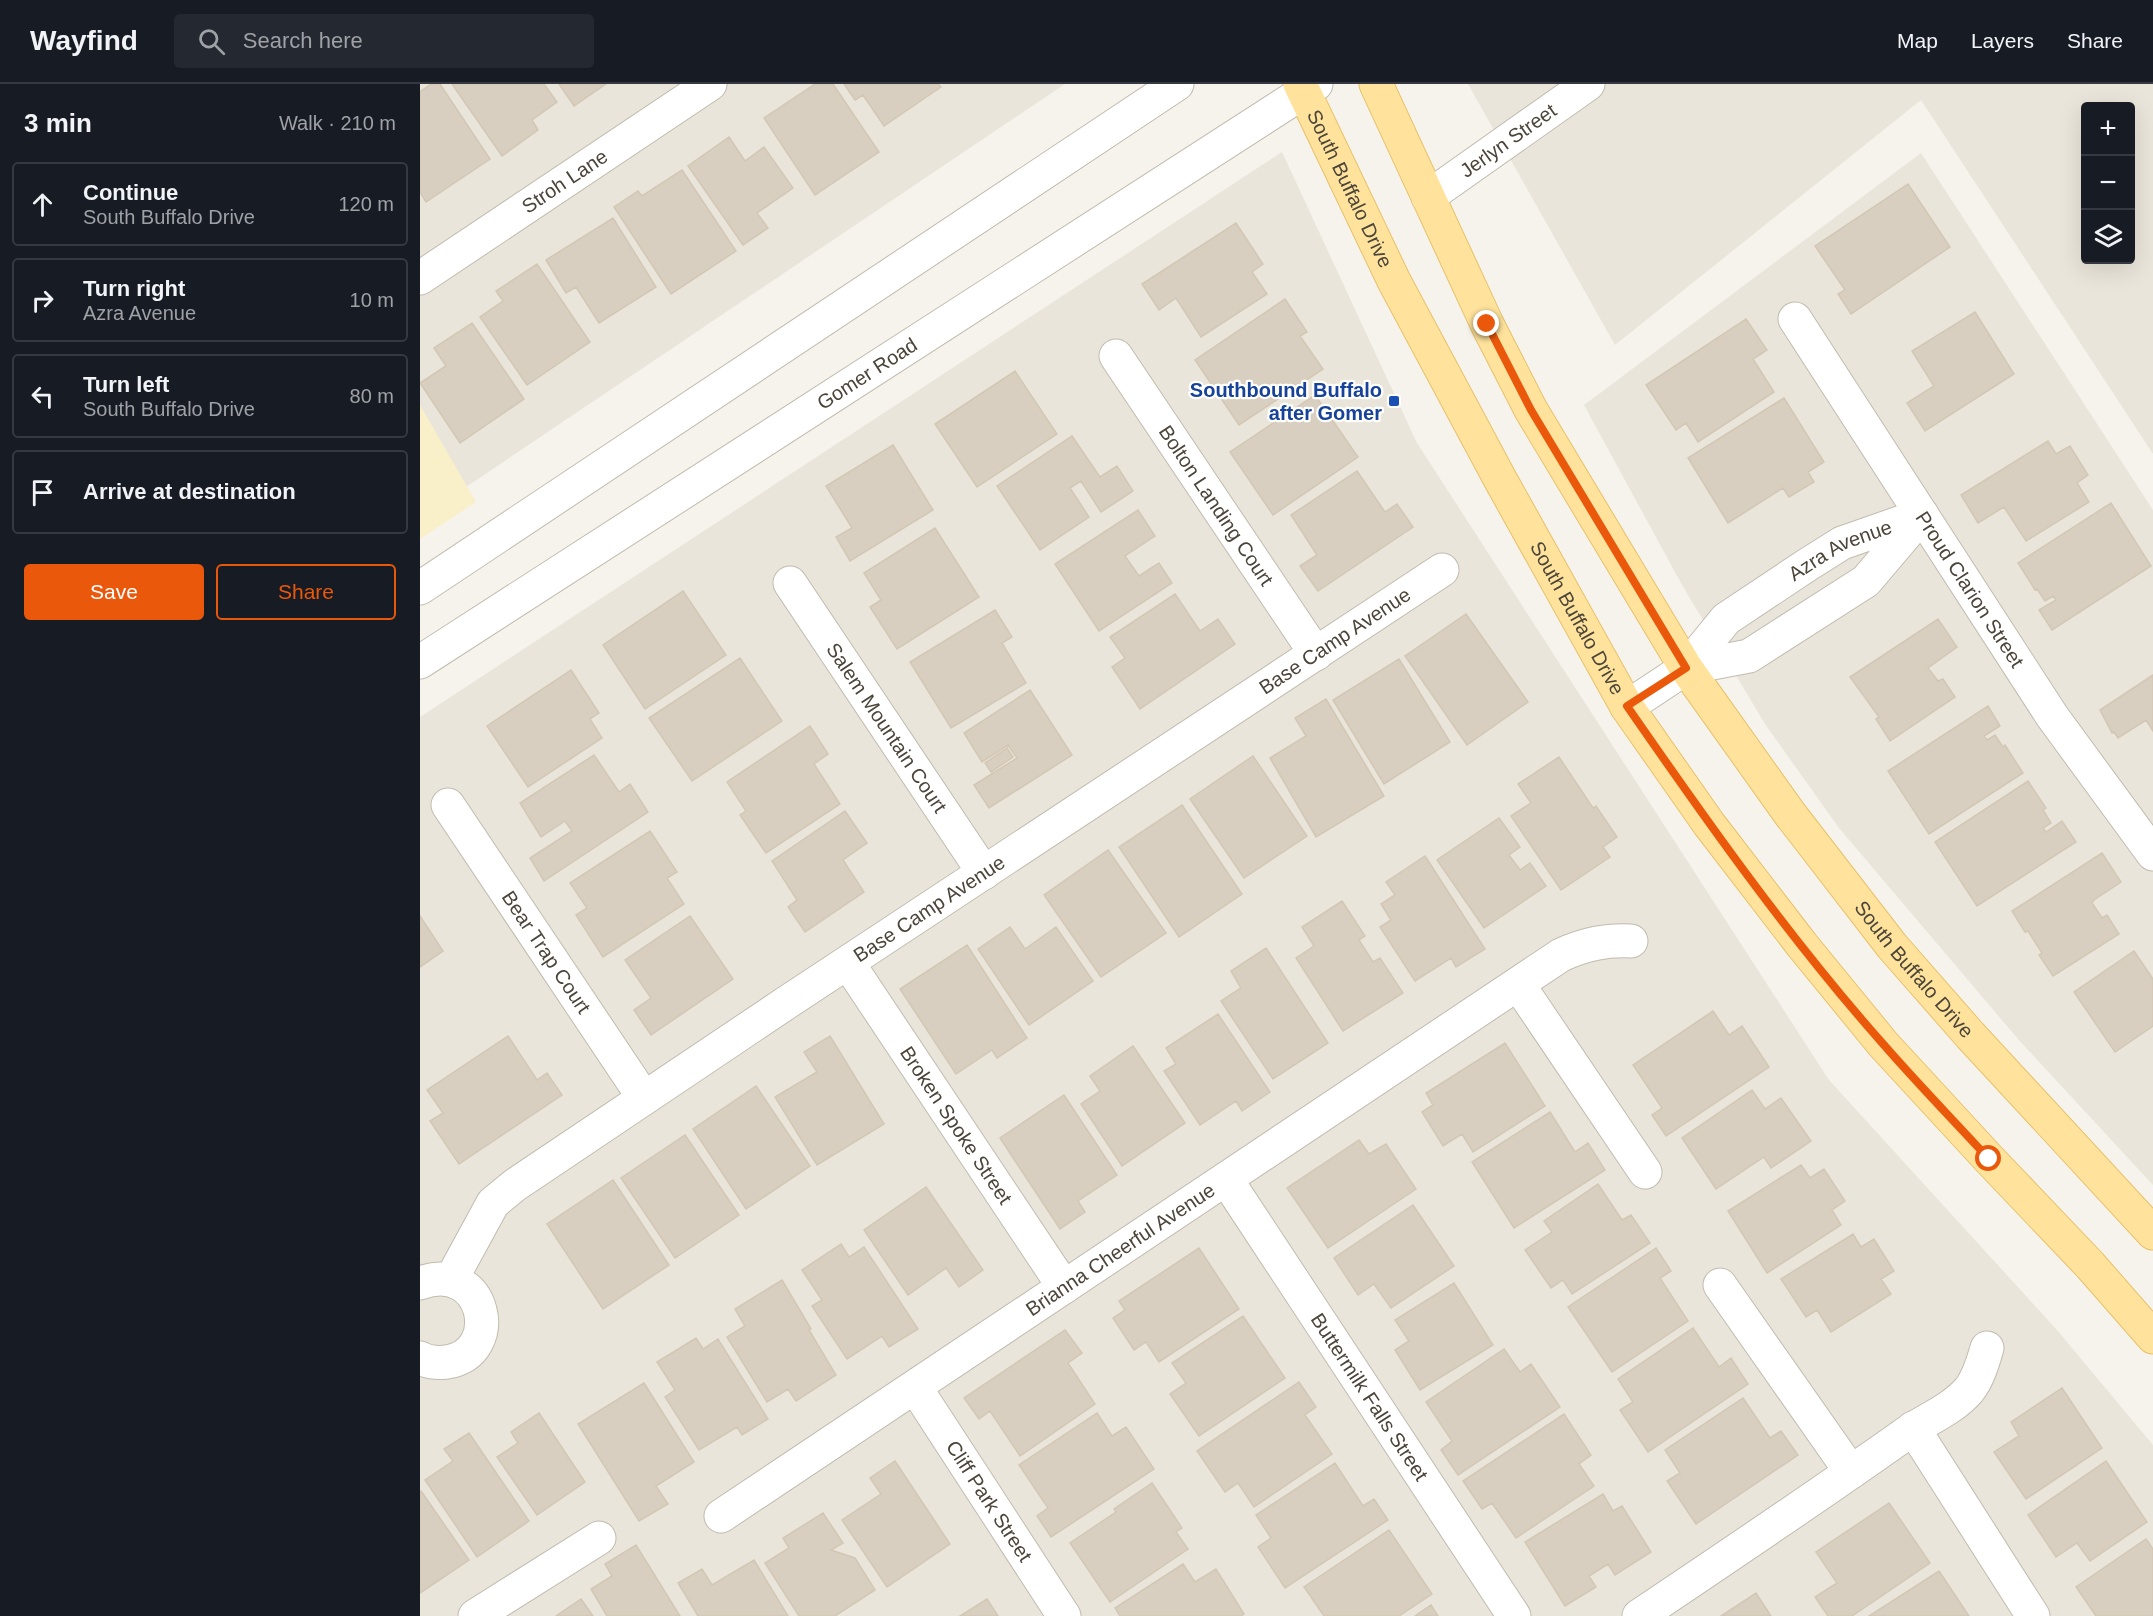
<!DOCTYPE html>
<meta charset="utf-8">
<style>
body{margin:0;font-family:Arial,sans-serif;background:#242831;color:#f1f3f6}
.controls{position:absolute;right:18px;top:18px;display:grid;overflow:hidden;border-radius:6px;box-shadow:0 6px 24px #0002}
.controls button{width:54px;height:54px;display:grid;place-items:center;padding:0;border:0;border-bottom:2px solid #363941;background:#171b24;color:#f1f3f6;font:30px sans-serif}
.stop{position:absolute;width:18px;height:18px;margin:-14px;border:4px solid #ea580c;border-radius:50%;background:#fff}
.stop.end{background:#ea580c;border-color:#fff;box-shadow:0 2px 6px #0008}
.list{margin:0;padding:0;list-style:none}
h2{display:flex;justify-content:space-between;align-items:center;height:78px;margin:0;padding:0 24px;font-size:26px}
h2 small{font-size:20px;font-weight:400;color:#9ea1a6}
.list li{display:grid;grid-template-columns:39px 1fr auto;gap:18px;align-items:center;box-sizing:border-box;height:84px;margin:0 12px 12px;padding:0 12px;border:2px solid #363941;border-radius:6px}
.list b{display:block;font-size:22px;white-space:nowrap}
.list p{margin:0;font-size:20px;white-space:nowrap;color:#9ea1a6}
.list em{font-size:20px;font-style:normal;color:#9ea1a6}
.actions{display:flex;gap:12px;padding:18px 24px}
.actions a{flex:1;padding:14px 0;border:2px solid #ea580c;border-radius:6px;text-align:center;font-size:21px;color:#ea580c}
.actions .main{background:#ea580c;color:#fff}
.icon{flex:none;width:33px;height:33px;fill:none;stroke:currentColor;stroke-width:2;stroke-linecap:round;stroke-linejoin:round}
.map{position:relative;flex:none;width:1733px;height:1532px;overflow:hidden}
header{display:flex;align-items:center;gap:36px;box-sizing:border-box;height:84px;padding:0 30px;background:#171b24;border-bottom:2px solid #363941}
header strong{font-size:28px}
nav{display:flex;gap:33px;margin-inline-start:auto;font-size:21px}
.search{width:420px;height:54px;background:#242831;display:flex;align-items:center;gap:15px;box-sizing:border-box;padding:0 21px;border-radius:6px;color:#9ea1a6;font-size:22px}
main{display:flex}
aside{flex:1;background:#171b24}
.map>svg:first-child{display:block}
.residential{fill:#eae5da;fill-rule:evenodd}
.sand{fill:#f9efc9}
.building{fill:#d8cfc1;stroke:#d3c7b4;stroke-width:1.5}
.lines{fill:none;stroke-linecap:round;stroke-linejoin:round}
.minor-casing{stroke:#c2bbae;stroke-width:35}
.major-casing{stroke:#e6c16a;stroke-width:35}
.minor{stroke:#fff;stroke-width:33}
.major{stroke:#ffe39c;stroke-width:33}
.route{stroke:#ea580c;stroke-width:8}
.transit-dot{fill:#1a4fb4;stroke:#fff;stroke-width:2}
.labels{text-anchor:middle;stroke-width:4.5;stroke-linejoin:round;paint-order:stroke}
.street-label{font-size:20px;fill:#4b4439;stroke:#fff}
.transit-label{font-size:20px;font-weight:bold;fill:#164399;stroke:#fff;text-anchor:end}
</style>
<header>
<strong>Wayfind</strong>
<div class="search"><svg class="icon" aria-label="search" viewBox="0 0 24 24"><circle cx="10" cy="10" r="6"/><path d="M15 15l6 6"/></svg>Search here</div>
<nav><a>Map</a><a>Layers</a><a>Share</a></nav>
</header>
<main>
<aside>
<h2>3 min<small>Walk · 210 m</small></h2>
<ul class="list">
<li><svg class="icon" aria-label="ahead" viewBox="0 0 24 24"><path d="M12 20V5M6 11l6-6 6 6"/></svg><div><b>Continue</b><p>South Buffalo Drive</p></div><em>120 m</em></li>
<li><svg class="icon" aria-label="right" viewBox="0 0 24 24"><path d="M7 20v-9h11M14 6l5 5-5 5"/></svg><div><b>Turn right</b><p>Azra Avenue</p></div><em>10 m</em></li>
<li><svg class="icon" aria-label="left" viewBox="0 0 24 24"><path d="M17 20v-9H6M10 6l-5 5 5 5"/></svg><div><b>Turn left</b><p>South Buffalo Drive</p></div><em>80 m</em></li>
<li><svg class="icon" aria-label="arrive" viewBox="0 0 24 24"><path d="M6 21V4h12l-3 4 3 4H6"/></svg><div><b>Arrive at destination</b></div></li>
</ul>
<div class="actions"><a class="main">Save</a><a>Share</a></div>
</aside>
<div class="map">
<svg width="1733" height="1532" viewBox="0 0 1733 1532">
<rect width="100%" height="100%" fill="#f6f3ec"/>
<path class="residential" d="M0,0H645L0,434Z
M1048,0H1733V370L1501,16L1195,261ZM1666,22H1710V176H1666Z
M862,68L997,359L1409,996L1637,1246L1733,1361V1532H0V633Z
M1501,69L1733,426V1101L1598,955L1419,744L1345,640L1262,501L1164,321Z"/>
<path class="sand" d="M0,321L56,418L0,455Z"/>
<path class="building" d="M11,0H20L70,75L6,118L0,108V8Z
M32,0H124L137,18L112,36L118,46L82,72Z
M139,0H186L154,22Z
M395,0H413L459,68L395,111L344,34Z
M424,0H518L521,3L464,42L443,11L435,16Z
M309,53L325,77L344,63L373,104L337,129L348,144L323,161L268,82Z
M262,86L316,167L251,210L194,123L218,107L222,112Z
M1488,100L1530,163L1431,230L1418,210L1425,206L1395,162Z
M193,134L236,203L179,239L156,203L146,209L126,176Z
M816,139L843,180L832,188L847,210L781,253L756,214L739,226L722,200Z
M117,180L170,258L107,301L60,233L83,217L76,207Z
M865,215L887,248L880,252L903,285L819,341L775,276Z
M1555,228L1594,290L1505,347L1487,319L1514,302L1492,267Z
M1326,235L1347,266L1333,275L1354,308L1278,358L1266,339L1256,346L1226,301Z
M52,239L104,315L40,359L0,299L26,282L14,264Z
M595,287L637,350L557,403L515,340Z
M895,311L938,373L853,431L810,368Z
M1364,314L1404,378L1388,388L1394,398L1369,413L1363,404L1308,439L1268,374Z
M652,352L680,393L697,382L713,407L681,428L661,397L650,404L669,433L620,466L577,402Z
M1628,357L1636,370L1650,362L1668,391L1657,399L1669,418L1606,457L1584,423L1558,439L1541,411Z
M473,361L513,426L430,477L416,453L432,444L406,402Z
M937,387L965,428L977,420L993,443L898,507L880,482L897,471L871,431Z
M1691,419L1731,482L1632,546L1619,526L1636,516L1633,512L1625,517L1617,505L1615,506L1598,479Z
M718,426L735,452L705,472L719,492L739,479L752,499L679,547L635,480Z
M515,444L559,513L477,565L450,523L461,516L444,489Z
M263,507L306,571L225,625L183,561Z
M755,510L780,547L798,535L815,560L720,625L692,583L705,574L690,553Z
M575,526L592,553L582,559L606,599L531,644L490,578Z
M1046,530L1108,618L1047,661L985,572Z
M1518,535L1537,563L1508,584L1518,597L1523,595L1535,613L1470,657L1456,635L1459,633L1430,593Z
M320,574L362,637L272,697L229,634Z
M979,575L1030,658L964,700L913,616Z
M151,586L179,629L170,635L182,654L108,703L67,642Z
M1733,591V647L1726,636L1698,654L1694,648L1692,649L1680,626Z
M610,606L652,671L569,724L554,701L597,674L588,661L562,678L544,649Z
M906,615L964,712L896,753L850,674L886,652L875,634Z
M1568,622L1580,642L1564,652L1567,656L1575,651L1583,663L1585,661L1603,689L1509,750L1468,687Z
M390,642L408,670L394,680L420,720L346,769L320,731L326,727L307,698Z
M587,664L593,673L571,688L565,679Z
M174,671L199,708L210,700L228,728L124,797L110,774L152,747L145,737L121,753L100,719Z
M833,672L887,752L824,794L770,715Z
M1139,673L1173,724L1176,722L1197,753L1183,763L1190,773L1141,806L1091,732L1111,719L1098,700Z
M1608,697L1626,724L1623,726L1631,739L1623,744L1626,748L1642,737L1656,758L1557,822L1515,758Z
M762,721L822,810L759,853L699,763Z
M425,727L447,759L423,776L444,808L385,848L368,823L377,816L352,777Z
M1079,734L1100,763L1089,771L1100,786L1110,779L1126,802L1064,844L1017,776Z
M230,747L257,788L247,794L264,820L183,873L156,831L167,824L150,799Z
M688,766L746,849L681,893L624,811Z
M1682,769L1701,798L1674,816L1672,819L1682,834L1687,831L1699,850L1633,892L1619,871L1622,869L1608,847L1605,848L1592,827Z
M1005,772L1065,865L1036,883L1031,874L995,897L960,843L971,836L961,820L975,811L966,798Z
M922,817L945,852L939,856L953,878L960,874L983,909L923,947L876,874L894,862L882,843Z
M0,832L23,867L0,883Z
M270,832L313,895L231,951L214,926L231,914L205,876Z
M590,843L605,865L636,843L673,897L609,941L558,865Z
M547,861L607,954L577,974L572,966L536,990L480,905Z
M846,864L908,959L853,995L801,917L821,904L811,887Z
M1714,867L1733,895V942L1695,968L1654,908Z
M1293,927L1309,951L1322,942L1349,983L1246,1052L1232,1031L1242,1024L1213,981Z
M798,930L850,1008L822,1027L816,1017L780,1041L744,987L756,980L746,964Z
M88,952L117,996L127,989L142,1011L39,1080L10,1037L23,1029L7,1006Z
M410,952L464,1040L397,1081L355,1013L397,988L384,968Z
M1085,959L1125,1022L1053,1068L1042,1050L1023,1062L1002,1028L1013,1021L1006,1009Z
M713,962L765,1039L702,1082L661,1020L680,1007L670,992Z
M336,1002L390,1082L326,1125L273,1045Z
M1332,1006L1345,1025L1361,1014L1391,1057L1351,1084L1344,1073L1296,1105L1262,1054Z
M644,1011L697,1091L658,1117L665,1128L640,1145L580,1054Z
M1130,1028L1155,1068L1168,1059L1185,1086L1094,1144L1052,1078Z
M265,1051L319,1131L255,1174L201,1094Z
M939,1056L949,1070L966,1060L996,1105L908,1164L867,1104Z
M1381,1081L1390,1094L1404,1085L1425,1117L1412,1126L1421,1141L1347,1189L1308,1127Z
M193,1096L249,1181L183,1225L127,1140Z
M1178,1100L1202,1136L1211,1131L1230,1159L1152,1210L1143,1196L1131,1204L1105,1166L1132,1148L1124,1137Z
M506,1103L563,1186L539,1203L526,1184L488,1211L444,1146Z
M993,1121L1034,1182L971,1224L954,1200L938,1211L914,1174Z
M1433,1150L1441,1163L1454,1155L1474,1187L1461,1195L1471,1210L1411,1248L1397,1226L1386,1233L1361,1195Z
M421,1160L429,1173L444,1163L498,1245L469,1263L462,1252L427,1275L392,1222L402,1216L382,1186Z
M779,1164L819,1225L739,1278L726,1258L714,1266L693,1234L705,1226L699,1217Z
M1236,1164L1251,1187L1240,1194L1268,1237L1192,1288L1148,1223Z
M362,1196L391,1245L389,1246L416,1291L376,1317L368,1305L347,1318L307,1253L325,1242L315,1225Z
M1034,1199L1073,1261L1000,1306L975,1266L989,1257L975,1236Z
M823,1232L865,1294L779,1352L750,1310L766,1299L752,1279Z
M1273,1244L1299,1283L1311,1274L1328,1300L1228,1368L1200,1326L1213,1318L1198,1295Z
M645,1246L662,1269L648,1279L675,1320L600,1372L570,1327L559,1335L544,1314Z
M276,1254L283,1265L298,1255L348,1335L322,1351L317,1343L279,1366L245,1313L255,1306L237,1278Z
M1084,1265L1100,1288L1111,1280L1140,1323L1038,1391L1021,1366L1032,1357L1006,1318Z
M879,1298L896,1323L885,1331L912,1370L834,1423L818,1399L805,1408L777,1367Z
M224,1299L274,1378L236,1402L248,1420L219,1437L158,1340Z
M1642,1304L1682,1364L1606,1415L1574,1368L1599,1352L1591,1338Z
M1323,1314L1350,1354L1361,1347L1378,1371L1276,1440L1247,1397L1260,1389L1245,1366Z
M119,1329L165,1398L117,1431L77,1373L98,1359L91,1348Z
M677,1329L692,1352L706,1343L734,1385L631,1453L617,1432L628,1424L599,1381Z
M1144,1330L1171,1371L1159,1380L1174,1402L1096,1454L1072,1419L1062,1425L1043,1397Z
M49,1349L109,1437L57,1473L5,1396L33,1377L24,1365Z
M475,1377L530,1460L467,1503L422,1436L461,1410L450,1394Z
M1686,1377L1727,1438L1670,1477L1657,1459L1636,1473L1608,1431Z
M915,1379L943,1422L954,1415L968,1436L865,1504L838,1463L851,1454L836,1431Z
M732,1399L762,1444L756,1448L768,1465L690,1518L650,1459L696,1428L694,1425Z
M1,1407L49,1476L0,1509V1408Z
M1183,1410L1193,1427L1202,1422L1231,1468L1195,1491L1188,1480L1169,1492L1176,1503L1145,1522L1105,1458Z
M1469,1419L1510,1479L1432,1532H1408L1395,1513L1417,1499L1396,1468Z
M403,1429L423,1459L411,1466L435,1474L455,1506L415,1532H379L345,1479L369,1464L363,1454Z
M969,1446L1012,1510L979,1532H904L884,1503Z
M1726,1455L1733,1465V1532H1676L1656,1503Z
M216,1461L260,1532H187L171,1505L192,1492L185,1480Z
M334,1476L368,1532H278L258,1499L282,1485L292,1501Z
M763,1480L775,1498L796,1485L824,1530L821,1532H700L695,1524Z
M1519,1487L1549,1532H1449Z
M1336,1509L1351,1532H1301Z
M161,1515L173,1532H136Z
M567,1515L578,1532H540Z
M1011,1521L1018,1532H995Z"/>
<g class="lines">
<defs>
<g id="minor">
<path id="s1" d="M1008,113L1168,0"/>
<path id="s2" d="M0,194L290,0"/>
<path id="s3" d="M1375,235L1632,632L1733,770"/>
<path id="s4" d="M696,272L896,570"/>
<path id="s5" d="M370,499L564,789"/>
<path d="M0,504L757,0"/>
<path id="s6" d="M0,578L896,0"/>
<path d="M1266,584L1329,572L1446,497L1502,431"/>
<path id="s7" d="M1207,623L1266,584L1306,535L1387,481L1422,459L1502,431"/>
<path id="s8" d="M28,721L224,1014"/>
<path id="s9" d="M428,879L644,1203"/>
<path d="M1098,900L1225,1088"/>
<path id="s10" d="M806,1095L1094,1532"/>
<path id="s11" d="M31,1196L73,1119L95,1101L366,919L1022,486"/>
<path d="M0,1199C66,1175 85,1269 27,1278C18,1279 9,1279 0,1274"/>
<path d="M1300,1201L1431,1388"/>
<path id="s12" d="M495,1303L644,1532"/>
<path d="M1493,1344L1613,1532"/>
<path id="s13" d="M301,1432L1141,871C1165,860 1185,856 1211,857"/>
<path d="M55,1532L179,1454"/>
<path d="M1219,1532C1307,1473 1395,1414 1481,1353C1502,1337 1531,1327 1549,1306C1558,1295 1563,1278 1567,1264"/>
</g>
<g id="major">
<path id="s14" d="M880,0L974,197L1080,395L1207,623L1289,740L1382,861L1463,960L1569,1075L1670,1181L1733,1253"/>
<path id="s15" d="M956,0L1067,240L1111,326L1266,584L1370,730L1472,862L1550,951L1733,1149"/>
</g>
</defs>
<use href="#minor" class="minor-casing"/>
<use href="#major" class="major-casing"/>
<use href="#minor" class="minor"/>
<use href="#major" class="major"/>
</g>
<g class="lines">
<path class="route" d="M1067,240L1111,326L1266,584L1207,622C1288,739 1370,855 1464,961C1498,1000 1534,1037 1569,1075"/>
</g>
<rect class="transit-dot" x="968" y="311" width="12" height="12" rx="3"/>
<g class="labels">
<g class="street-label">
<text dy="7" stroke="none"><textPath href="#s1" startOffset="98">Jerlyn Street</textPath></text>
<text dy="7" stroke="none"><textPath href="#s2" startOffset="174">Stroh Lane</textPath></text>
<text dy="7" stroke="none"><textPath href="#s14" startOffset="116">South Buffalo Drive</textPath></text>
<text dy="7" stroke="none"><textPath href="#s6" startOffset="532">Gomer Road</textPath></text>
<text dy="7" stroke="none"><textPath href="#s4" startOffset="180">Bolton Landing Court</textPath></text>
<text dy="7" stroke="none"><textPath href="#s7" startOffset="268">Azra Avenue</textPath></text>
<text dy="7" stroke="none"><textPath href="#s3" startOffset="322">Proud Clarion Street</textPath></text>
<text dy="7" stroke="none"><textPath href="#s14" startOffset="602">South Buffalo Drive</textPath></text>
<text dy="7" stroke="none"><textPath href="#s11" startOffset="1100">Base Camp Avenue</textPath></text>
<text dy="7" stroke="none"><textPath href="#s5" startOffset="174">Salem Mountain Court</textPath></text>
<text dy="7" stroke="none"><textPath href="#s11" startOffset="614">Base Camp Avenue</textPath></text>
<text dy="7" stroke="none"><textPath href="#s8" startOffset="177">Bear Trap Court</textPath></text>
<text dy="7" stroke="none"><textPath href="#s15" startOffset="1040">South Buffalo Drive</textPath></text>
<text dy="7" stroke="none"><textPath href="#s9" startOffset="195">Broken Spoke Street</textPath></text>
<text dy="7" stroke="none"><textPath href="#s13" startOffset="480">Brianna Cheerful Avenue</textPath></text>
<text dy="7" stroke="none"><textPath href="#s10" startOffset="261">Buttermilk Falls Street</textPath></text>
<text dy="7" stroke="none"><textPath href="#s12" startOffset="136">Cliff Park Street</textPath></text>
</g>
<g class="transit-label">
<text x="962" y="313">Southbound Buffalo<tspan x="962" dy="23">after Gomer</tspan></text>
</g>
</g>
</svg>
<div class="controls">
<button>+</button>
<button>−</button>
<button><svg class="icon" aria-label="layers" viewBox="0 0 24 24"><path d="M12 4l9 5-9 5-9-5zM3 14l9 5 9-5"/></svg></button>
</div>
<div class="stop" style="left:1569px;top:1075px"></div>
<div class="stop end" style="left:1067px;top:240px"></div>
</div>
</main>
